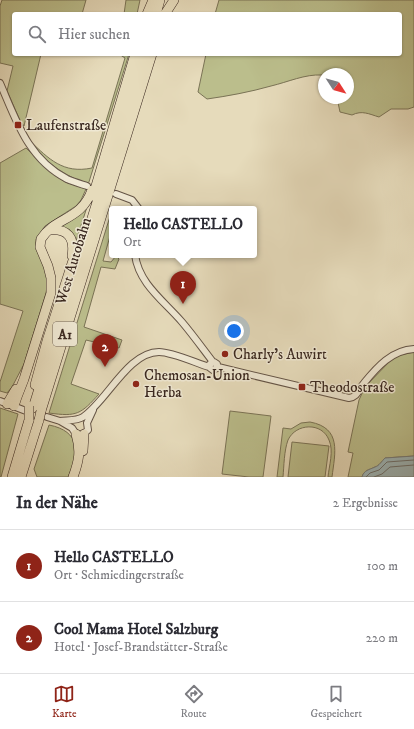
<!DOCTYPE html>
<html lang="de">
<meta charset="utf-8">
<style>
body{margin:0;font-family:"IM FELL DW Pica",serif;background:#f7f7f7;color:#2b2b33}
.compass{position:absolute;left:318px;top:68px;width:36px;height:36px;border-radius:50%;background:#fff;box-shadow:0 1px 3px #0004;rotate:126deg}
.you{position:absolute;left:234px;top:331px;width:14px;height:14px;margin:-10px;border:3px solid #fff;border-radius:50%;background:#1a73e8;box-shadow:0 0 0 6px #1a73e833}
.badge{display:grid;place-items:center;width:26px;height:26px;border-radius:50%;background:#8f2418;color:#fff;font-size:13px;font-weight:700}
.pin{position:absolute;translate:-50% -33px;filter:drop-shadow(0 1px 2px #0008)}
.pin::after{content:'';position:absolute;top:21px;width:14px;height:12px;background:inherit;clip-path:polygon(0 0,100% 0,50% 100%)}
.popup{position:absolute;left:109px;top:206px;width:148px;height:52px;box-sizing:border-box;display:grid;place-content:center;border-radius:4px;background:#fff;filter:drop-shadow(0 1px 3px #0005);font-size:13px;white-space:nowrap;color:#7c7c81}
.popup b{font-size:15px;color:#2b2b33}
.popup::after{content:'';position:absolute;left:50%;top:100%;margin-left:-8px;border:8px solid transparent;border-top-color:#fff}
.list{margin:0;padding:0;list-style:none}
h2{display:flex;justify-content:space-between;align-items:center;height:52px;margin:0;padding:0 16px;font-size:17px}
h2 small{font-size:13px;font-weight:400;color:#7c7c81}
.list li{display:grid;grid-template-columns:26px 1fr auto;gap:12px;align-items:center;box-sizing:border-box;height:72px;padding:0 16px;border-top:1px solid #e1e1e2}
.list b{display:block;font-size:15px;white-space:nowrap}
.list p{margin:0;font-size:13px;white-space:nowrap;color:#7c7c81}
.list em{font-size:13px;font-style:normal;color:#7c7c81}
.icon{flex:none;width:22px;height:22px;fill:none;stroke:currentColor;stroke-width:2;stroke-linecap:round;stroke-linejoin:round}
.map{position:relative;flex:none;width:414px;height:477px;overflow:hidden}
.search{position:absolute;background:#fff;box-shadow:0 1px 3px #0004;left:12px;right:12px;top:12px;height:44px;display:flex;align-items:center;gap:10px;box-sizing:border-box;padding:0 14px;border-radius:4px;color:#7c7c81;font-size:15px}
.sheet{height:196px;background:#fff}
nav{display:flex;justify-content:space-around;align-items:center;box-sizing:border-box;height:56px;border-top:1px solid #e1e1e2;background:#fff;font-size:11px;color:#7c7c81}
nav a{display:grid;justify-items:center;gap:2px}
nav .on{color:#8f2418}
.map>svg:first-child{display:block}
.green{fill:#bbbe8c;stroke:#7a7356}
.water{fill:#9db8bc;stroke:#757e7e}
.lines{fill:none;stroke-linecap:round;stroke-linejoin:round}
.shore{stroke:#6c706e;stroke-width:1}
.tertiary-casing{stroke:#655547;stroke-width:8}
.motorway-casing{stroke:#3a2820;stroke-width:10}
.tertiary{stroke:#efe8d3;stroke-width:6}
.motorway{stroke:#e6dbbb;stroke-width:9}
.motorway-bridge-casing{stroke:#3a2820;stroke-width:10;stroke-linecap:butt}
.motorway-bridge{stroke:#e6dbbb;stroke-width:9}
.poi-dot{fill:#8f2418;stroke:#efe8d3;stroke-width:1.5}
.labels{text-anchor:middle;stroke-width:3;stroke-linejoin:round;paint-order:stroke}
.shield{fill:#efe8d3;stroke:#706256;stroke-width:1}
.shield-label{font-size:14px;font-weight:bold;fill:#3a2820}
.poi-label{font-size:15px;fill:#3a2820;stroke:#efe8d3;text-anchor:start}
.street-label{font-size:15px;fill:#3a2820;stroke:#efe8d3}
</style>
<div class="map">
<svg width="414" height="477" viewBox="0 0 414 477">
<rect width="100%" height="100%" fill="#e6dbbb"/>
<filter id="stains"><feTurbulence type="fractalNoise" baseFrequency=".005" numOctaves="4"/><feColorMatrix values="0 0 0 0 .2 0 0 0 0 .09 0 0 0 0 .02 0 0 0 .5 -.17"/></filter>
<radialGradient id="worn" r=".72"><stop offset=".6" stop-color="#630" stop-opacity="0"/><stop offset="1" stop-color="#630" stop-opacity=".3"/></radialGradient>
<path class="green" d="M2,0H86L82,14H14V54H41L24,126L22,123H21L7,91L13,66L0,63V6Z
M126,0H140L137,14H124Z
M219,0H414V107L408,109H391L379,117C369,114 362,110 352,115L340,112L337,98H348V74H324V77L322,75C305,74 288,82 271,86C250,92 228,96 207,99L198,92L206,54H400V14H215Z
M119,54H129L88,185C64,174 45,164 30,141C49,159 63,174 92,168L125,58Z
M26,148L53,174L65,182L86,189L81,200L76,206L45,226L36,239V245L41,258L48,280L46,293L24,364L12,387L7,393L0,391V382L23,311L0,304V163Z
M87,207L76,241L59,226Z
M112,210V229L103,261L111,262L116,256L119,259L115,269L101,267L84,327L122,340L119,348L86,340L71,384L99,394C81,414 77,417 49,413Z
M414,352V456L385,458C382,461 379,466 375,467C369,470 364,470 362,477H348L353,453L348,452L359,400L365,387L391,360L400,355Z
M0,408L18,414L1,477H0Z
M230,411L271,416L263,477H249L222,474Z
M310,422C342,428 335,453 332,477H328C329,466 334,451 329,440C322,422 296,423 288,440C284,451 284,466 283,477H277L283,428L291,429L301,423Z
M49,425C80,431 81,453 68,477H37L34,469Z
M292,442L329,446L325,477H288Z"/>
<path class="water" d="M414,456V477H362C364,470 369,470 375,467C379,466 382,461 385,458Z"/>
<g class="lines">
<path class="shore" d="M366,477L370,473L379,470L387,462L414,460
M374,477L382,474L390,467L414,465"/>
<defs>
<path id="tertiary" d="M0,83C16,120 28,159 67,179C74,182 81,184 87,186
M116,194L132,200L139,209
M135,255C139,284 164,301 182,322C193,335 203,349 213,362
M218,367L349,398C358,397 358,390 364,383C377,367 392,350 414,349
M0,401L26,411
M47,417L60,421L72,428L76,434L82,435L88,430L87,423L93,410
M60,421C67,420 77,421 83,417C107,401 128,352 159,352C172,352 196,363 209,367L213,370L217,368V364L214,362L210,364L209,367"/>
<path id="motorway" d="M147,14L153,0
M156,14L160,0
M165,14L174,0
M93,196L135,54
M49,230C68,228 75,238 72,256
M35,385L47,341L77,248
M7,404L16,389
M14,406L17,397L24,379L51,293V278L48,266L40,247L41,239C56,216 81,221 92,190
M33,408L143,54
M41,411L152,54
M83,451L84,434
M12,477L29,420
M21,477L39,420
M73,477C79,461 81,451 76,434"/>
</defs>
<use href="#tertiary" class="tertiary-casing"/>
<use href="#motorway" class="motorway-casing"/>
<use href="#tertiary" class="tertiary"/>
<use href="#motorway" class="motorway"/>
<defs>
<path id="motorway-bridge" d="M29,406V420
M39,420L41,411"/>
</defs>
<use href="#motorway-bridge" class="motorway-bridge-casing"/>
<use href="#motorway-bridge" class="motorway-bridge"/>
</g>
<g class="poi-dot">
<rect x="14" y="121" width="8" height="8" rx="2"/>
<circle cx="225" cy="354" r="4"/>
<circle cx="136" cy="384" r="4"/>
<rect x="298" y="383" width="8" height="8" rx="2"/>
</g>
<g class="labels">
<rect class="shield" x="53" y="322" width="24" height="24" rx="3"/>
<g class="shield-label">
<text x="65" y="339">A1</text>
</g>
<g class="poi-label">
<text x="26" y="130">Laufenstraße</text>
<text x="233" y="359">Charly's Auwirt</text>
<text x="144" y="380">Chemosan-Union<tspan x="144" dy="17">Herba</tspan></text>
<text x="310" y="392">Theodostraße</text>
</g>
<g class="street-label">
<text transform="translate(73 261) rotate(-73)" y="5">West Autobahn</text>
</g>
</g>
<rect width="100%" height="100%" filter="url(#stains)"/>
<rect width="100%" height="100%" fill="url(#worn)"/>
</svg>
<svg class="compass" viewBox="-18 -18 36 36"><path d="M0-13l5 13h-10z" fill="#e53935"/><path d="M0 13l5-13h-10z" fill="#7c7c81"/></svg>
<div class="you"></div>
<div class="pin badge" style="left:183px;top:304px">1</div>
<div class="popup"><b>Hello CASTELLO</b>Ort</div>
<div class="pin badge" style="left:105px;top:367px">2</div>
<div class="search"><svg class="icon" aria-label="search" viewBox="0 0 24 24"><circle cx="10" cy="10" r="6"/><path d="M15 15l6 6"/></svg>Hier suchen</div>
</div>
<section class="sheet">
<h2>In der Nähe<small>2 Ergebnisse</small></h2>
<ul class="list">
<li><span class="badge">1</span><div><b>Hello CASTELLO</b><p>Ort · Schmiedingerstraße</p></div><em>100 m</em></li>
<li><span class="badge">2</span><div><b>Cool Mama Hotel Salzburg</b><p>Hotel · Josef-Brandstätter-Straße</p></div><em>220 m</em></li>
</ul>
</section>
<nav>
<a class="on"><svg class="icon" aria-label="map" viewBox="0 0 24 24"><path d="M3 6l6-2 6 2 6-2v14l-6 2-6-2-6 2zM9 4v14M15 6v14"/></svg>Karte</a>
<a><svg class="icon" aria-label="directions" viewBox="0 0 24 24"><path d="M12 3l9 9-9 9-9-9zM9 14v-3h6M13 9l2 2-2 2"/></svg>Route</a>
<a><svg class="icon" aria-label="saved" viewBox="0 0 24 24"><path d="M7 4h10v16l-5-4-5 4z"/></svg>Gespeichert</a>
</nav>
